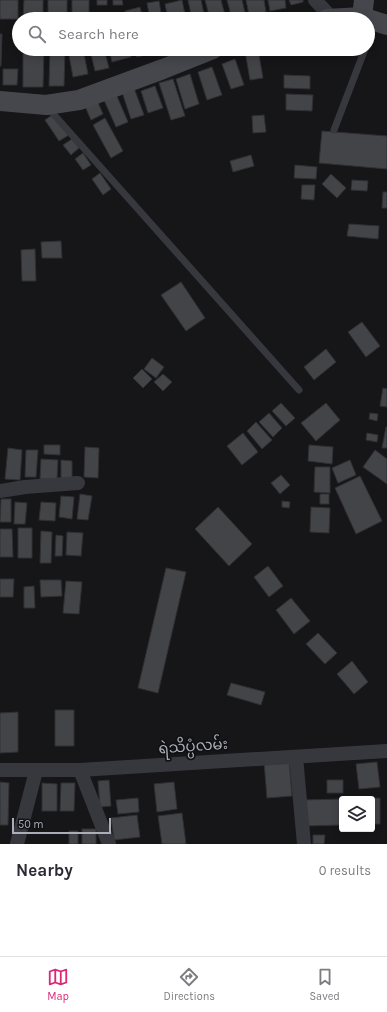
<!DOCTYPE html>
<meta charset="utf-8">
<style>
body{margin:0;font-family:Karla,"Noto Sans Myanmar",sans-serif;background:#f2f2f3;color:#2b2b33}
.controls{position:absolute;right:12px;bottom:12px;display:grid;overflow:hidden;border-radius:4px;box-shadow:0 2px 10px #0003}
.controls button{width:36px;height:36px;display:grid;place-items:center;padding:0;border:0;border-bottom:1px solid #e1e1e2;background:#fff;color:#2b2b33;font:20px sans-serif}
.scale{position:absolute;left:12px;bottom:10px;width:99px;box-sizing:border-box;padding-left:4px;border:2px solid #a9aeb8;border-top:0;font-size:11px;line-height:14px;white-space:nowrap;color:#a9aeb8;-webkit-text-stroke:3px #111113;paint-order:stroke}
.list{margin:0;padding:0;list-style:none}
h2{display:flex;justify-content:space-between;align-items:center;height:52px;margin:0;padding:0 16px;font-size:17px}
h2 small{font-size:13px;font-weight:400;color:#7c7c81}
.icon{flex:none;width:22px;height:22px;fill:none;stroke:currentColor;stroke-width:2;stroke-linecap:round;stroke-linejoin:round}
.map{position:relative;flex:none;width:387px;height:844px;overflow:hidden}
.search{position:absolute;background:#fff;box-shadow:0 2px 10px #0003;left:12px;right:12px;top:12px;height:44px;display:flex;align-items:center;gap:10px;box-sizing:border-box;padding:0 14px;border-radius:22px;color:#7c7c81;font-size:15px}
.sheet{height:112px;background:#fff}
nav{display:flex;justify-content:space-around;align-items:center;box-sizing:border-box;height:56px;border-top:1px solid #e1e1e2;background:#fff;font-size:11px;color:#7c7c81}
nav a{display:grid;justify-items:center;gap:2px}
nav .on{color:#db2777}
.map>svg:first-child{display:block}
.building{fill:#434448;stroke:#303034}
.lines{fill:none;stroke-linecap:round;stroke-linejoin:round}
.service{stroke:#37383d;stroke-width:7}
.minor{stroke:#37383d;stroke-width:14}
.secondary{stroke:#46474d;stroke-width:20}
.labels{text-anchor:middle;stroke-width:3.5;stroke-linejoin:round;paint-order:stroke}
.street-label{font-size:15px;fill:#a9aeb8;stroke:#111113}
</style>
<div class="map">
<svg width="387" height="844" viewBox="0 0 387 844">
<rect width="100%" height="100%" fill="#161618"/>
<path class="building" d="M0,0H18V19H0Z
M24,0H43V19H23Z
M48,0H67V19H48Z
M72,0H89V17H72Z
M97,0H107V5H97Z
M113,0H122L123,5H113Z
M182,0L186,19H168L165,4Z
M188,0H201L205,19H192Z
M205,0H221L226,19H210Z
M227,0H242L246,17L240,19H232Z
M246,0H264L266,12L249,15Z
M268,0H285L286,8L270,11Z
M289,0H303V2L291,5Z
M159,1L162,19H150L147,3Z
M140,7L143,19H127L125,11Z
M0,34H2L1,66H0Z
M23,49H44L43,87H23Z
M50,49H65L64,86H49Z
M72,49H83L88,74L73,77L68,50Z
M95,49H104L109,68L95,71L90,50Z
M109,49H129L131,57L112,62Z
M135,49H149L150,54L137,57Z
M258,49L263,78L250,80L245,51Z
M235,59L244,85L231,89L222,64Z
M212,67L222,95L207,100L198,72Z
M3,69H18L17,85H3Z
M190,74L199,104L185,109L176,79Z
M284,75L310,76V89L284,88Z
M173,79L185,116L171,120L159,83Z
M155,86L163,108L148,113L141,91Z
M134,88L144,115L131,119L122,92Z
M116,94L128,122L116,127L104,100Z
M286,94L313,95L312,111L286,110Z
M96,98L103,114L91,120L84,104Z
M55,113L69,135L59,141L45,120Z
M264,115L266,132L253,133L252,116Z
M105,118L123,151L111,158L93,125Z
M322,131L387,136V169L319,163Z
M72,139L79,148L71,155L63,145Z
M83,153L91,165L83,170L75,159Z
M251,155L254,166L233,172L230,161Z
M295,165L317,167L316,179L294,178Z
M100,173L111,189L103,195L92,179Z
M331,174L346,188L337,198L322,184Z
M352,180L368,181L367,191L351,190Z
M302,185H315L314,200L301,199Z
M383,192H387V208H382Z
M349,224L379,226L378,239L347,236Z
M61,241L62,258H42L41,242Z
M35,249L36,281H22L21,250Z
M181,282L205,318L186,331L161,295Z
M362,322L380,346L366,357L348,332Z
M326,349L336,362L314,380L304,367Z
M152,358L164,367L156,378L144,369Z
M142,369L152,379L143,388L133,378Z
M163,374L172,382L163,391L154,382Z
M383,388L387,389V407L380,406Z
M281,403L295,418L286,426L272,411Z
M326,403L340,420L316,441L301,423Z
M269,413L282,428L273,437L259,422Z
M370,413L378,414L377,421L369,419Z
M256,422L272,440L262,449L247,431Z
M386,427H387V448H382Z
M243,433L258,452L242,465L227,446Z
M367,433L378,435L377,442L366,440Z
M44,445H60V455L44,454Z
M309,445L333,447L332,464L308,461Z
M85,447L99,448L98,478L84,477Z
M8,448L22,450L20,480L5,479Z
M26,450H38L36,477H25Z
M375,450L387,459V484L363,467Z
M41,459L58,460L57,479H40Z
M61,460L72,461V480H61Z
M350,460L356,475L338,483L332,468Z
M315,467H330V493L314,492Z
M281,475L290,485L280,494L271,483Z
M360,476L382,521L356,534L335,488Z
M80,494L92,496L88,520L77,519Z
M320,494H329V504H320Z
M61,496L74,497L72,519L59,517Z
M1,499H11V522H0Z
M282,501L290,502L289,508L282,507Z
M15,502L27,503L25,524H14Z
M41,502L56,503L55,521L39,520Z
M218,507L252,544L229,566L195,529Z
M311,507L330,508L329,533L310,532Z
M18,528H32V558H18Z
M0,529H12L13,557H0Z
M41,531L52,532L51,563H40Z
M67,532L83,533L81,556L66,555Z
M56,535L63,536L62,556H55Z
M268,566L283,586L269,597L254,577Z
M166,568L186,572L158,693L138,688Z
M0,579H14L13,597H0Z
M40,580H61L62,596L41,597Z
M66,581L82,582L79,614L63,613Z
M34,586L35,608H24V587Z
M291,598L310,621L294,634L276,610Z
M318,633L337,653L325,664L306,644Z
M352,661L368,682L354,694L337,674Z
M231,683L265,692L261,705L227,695Z
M55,710H74V746H55Z
M18,712V752L0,753V713Z
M289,760L292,796L267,798L264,762Z
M377,762L380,787L359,789L356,764Z
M109,780L111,806L100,807L98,781Z
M327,780H343V793H327Z
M0,782L9,783L8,825H0Z
M174,782L177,809L157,812L154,784Z
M42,783L57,784V811H42Z
M61,783H75L74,811H60Z
M138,798L139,812L118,814L116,800Z
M380,798V824H372V799H355Z
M342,799V825L304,826L303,800Z
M182,813L186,844H162L158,816Z
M137,815L140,837L114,840L111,818Z
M82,829H96V844H82Z
M69,831H78V844H69Z
M313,835H325L324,844H313Z"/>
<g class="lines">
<path class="service" d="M368,41L375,22
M48,108L299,390
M334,130L365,49"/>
<path class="minor" d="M315,0L332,18
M0,491L25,487L78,483
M296,757L304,844
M0,770H80L387,751
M80,770L109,844
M17,844L36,771"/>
<path class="secondary" d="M362,17L364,0
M327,19L362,17L367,19
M368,19L387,25
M0,101L46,105L79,100L163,69L213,49"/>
</g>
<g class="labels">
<g class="street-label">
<text transform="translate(193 746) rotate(-4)" y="5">ရဲသိပ္ပံလမ်း</text>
</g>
</g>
</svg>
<div class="controls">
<button><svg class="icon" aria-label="layers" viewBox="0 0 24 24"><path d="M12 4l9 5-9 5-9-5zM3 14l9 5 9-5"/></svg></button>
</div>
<div class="scale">50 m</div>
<div class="search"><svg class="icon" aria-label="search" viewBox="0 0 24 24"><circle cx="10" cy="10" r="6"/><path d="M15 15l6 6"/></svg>Search here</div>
</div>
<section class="sheet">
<h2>Nearby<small>0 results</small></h2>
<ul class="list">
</ul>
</section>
<nav>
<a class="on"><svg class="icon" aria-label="map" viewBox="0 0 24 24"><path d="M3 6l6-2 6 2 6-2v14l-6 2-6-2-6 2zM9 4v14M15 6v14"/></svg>Map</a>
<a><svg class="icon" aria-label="directions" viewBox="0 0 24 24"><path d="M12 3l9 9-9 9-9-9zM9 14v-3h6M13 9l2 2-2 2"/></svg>Directions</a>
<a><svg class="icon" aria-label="saved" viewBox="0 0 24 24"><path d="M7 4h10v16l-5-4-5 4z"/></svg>Saved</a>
</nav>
